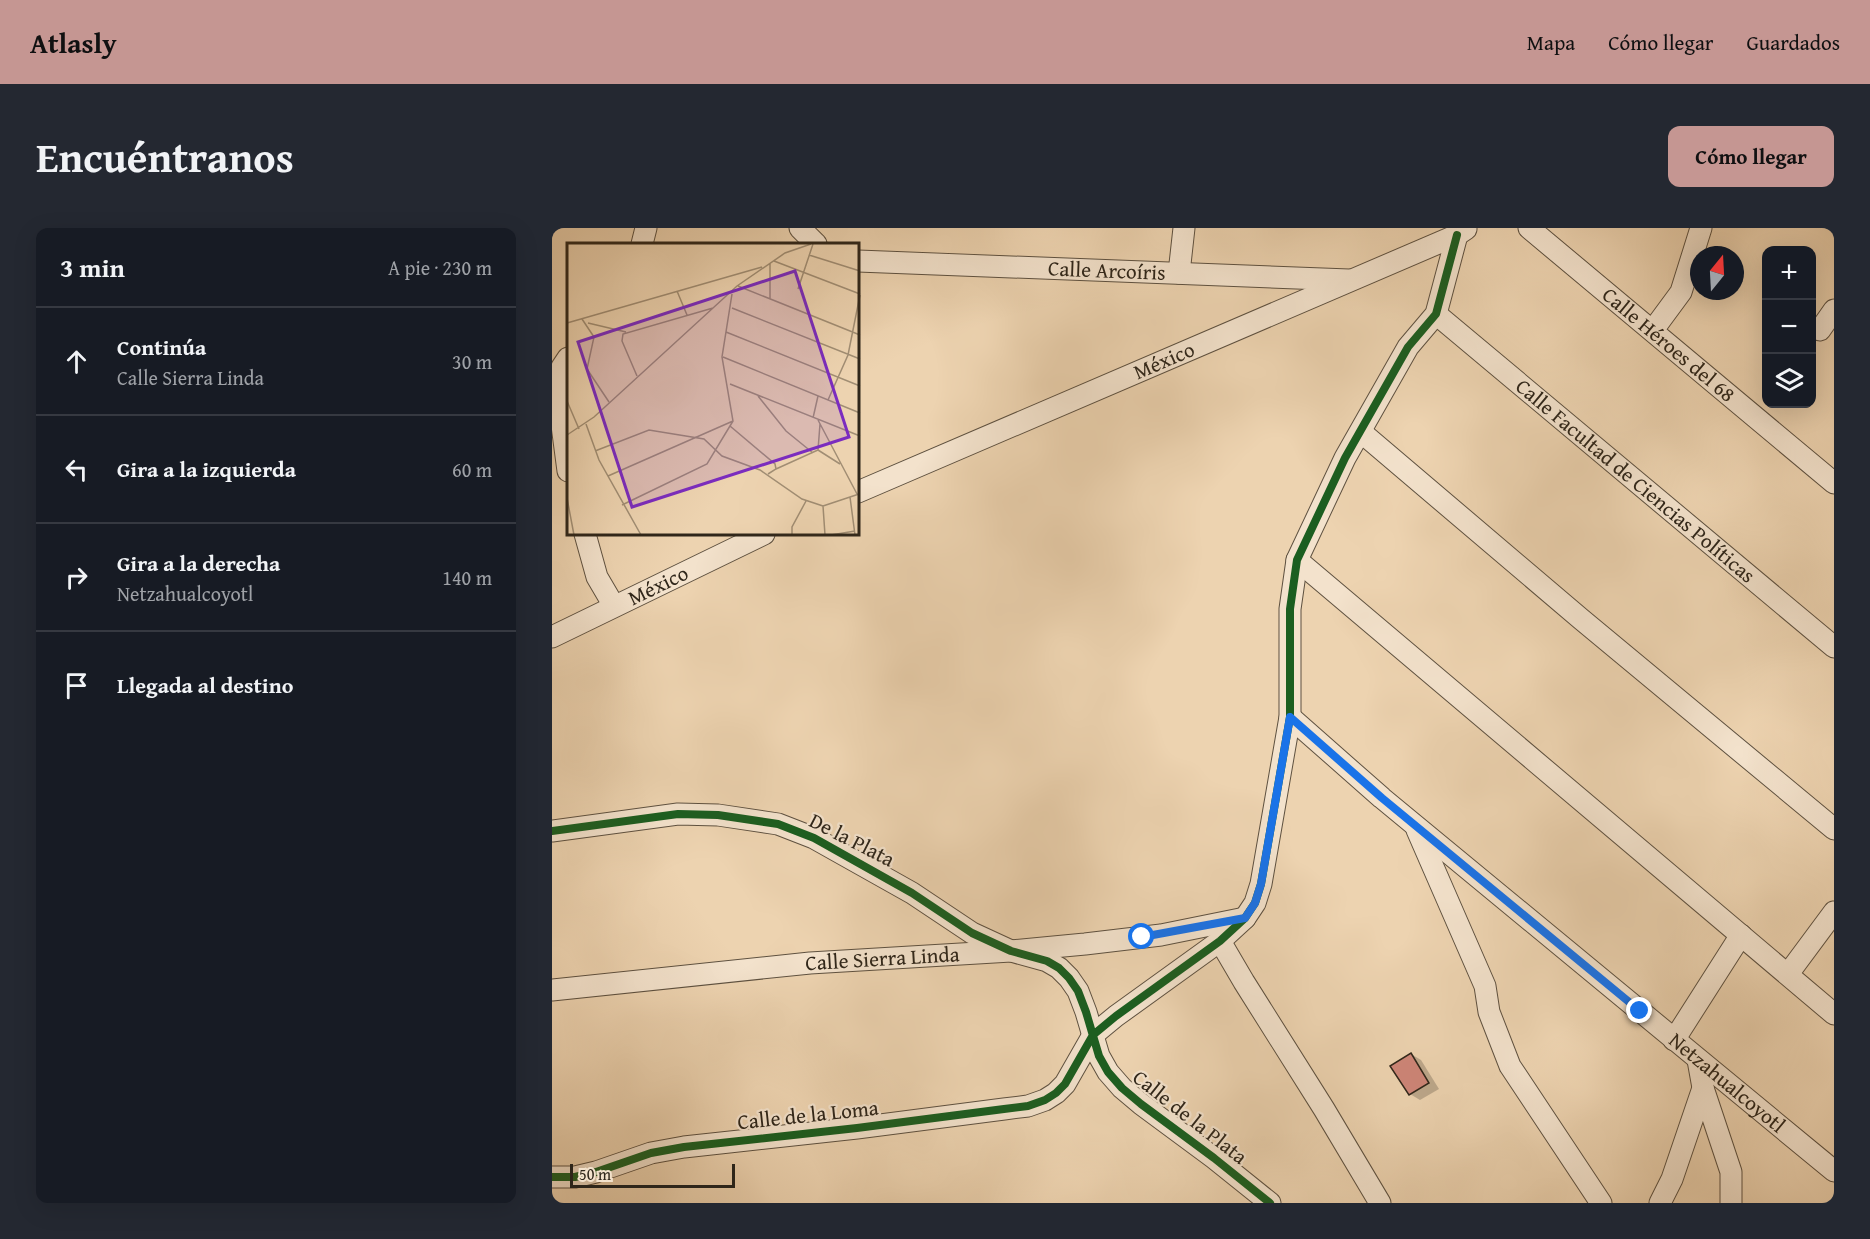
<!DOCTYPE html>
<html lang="es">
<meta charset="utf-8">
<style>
body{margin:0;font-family:"Gentium Book Plus",serif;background:#242831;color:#f1f3f6}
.controls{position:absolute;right:18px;top:18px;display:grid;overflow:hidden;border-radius:12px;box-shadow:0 6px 24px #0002}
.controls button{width:54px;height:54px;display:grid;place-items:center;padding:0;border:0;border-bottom:2px solid #363941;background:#171b24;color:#f1f3f6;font:30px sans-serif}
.compass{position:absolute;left:1138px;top:18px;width:54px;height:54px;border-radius:50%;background:#171b24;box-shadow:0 6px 24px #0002;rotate:18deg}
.scale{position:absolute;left:18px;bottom:15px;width:165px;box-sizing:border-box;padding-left:6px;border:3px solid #2f261a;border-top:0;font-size:16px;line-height:21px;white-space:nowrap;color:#2f261a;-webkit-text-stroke:4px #f3e2cc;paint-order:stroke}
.stop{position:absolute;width:18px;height:18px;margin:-14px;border:4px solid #1a73e8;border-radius:50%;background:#fff}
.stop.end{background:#1a73e8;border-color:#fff;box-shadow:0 2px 6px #0008}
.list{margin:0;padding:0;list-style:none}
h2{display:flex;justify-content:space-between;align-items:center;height:78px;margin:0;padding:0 24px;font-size:26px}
h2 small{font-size:20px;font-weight:400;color:#9ea1a6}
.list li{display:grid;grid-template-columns:39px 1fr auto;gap:18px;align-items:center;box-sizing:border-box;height:108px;padding:0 24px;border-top:2px solid #363941}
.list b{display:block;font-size:22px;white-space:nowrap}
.list p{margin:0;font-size:20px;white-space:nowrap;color:#9ea1a6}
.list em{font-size:20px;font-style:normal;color:#9ea1a6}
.icon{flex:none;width:33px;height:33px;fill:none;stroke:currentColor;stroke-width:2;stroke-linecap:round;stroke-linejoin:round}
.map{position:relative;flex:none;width:1282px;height:975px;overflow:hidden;border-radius:12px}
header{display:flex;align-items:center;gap:36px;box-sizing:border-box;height:84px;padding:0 30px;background:#c59692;color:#111}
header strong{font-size:28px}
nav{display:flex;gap:33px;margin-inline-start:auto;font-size:21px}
.intro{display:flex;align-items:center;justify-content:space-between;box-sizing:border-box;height:144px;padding:0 36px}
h1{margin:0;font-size:42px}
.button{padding:15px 27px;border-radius:12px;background:#c59692;color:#111;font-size:21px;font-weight:700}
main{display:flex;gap:36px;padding:0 36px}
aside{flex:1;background:#171b24;border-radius:12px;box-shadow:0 6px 24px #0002}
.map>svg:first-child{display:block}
.shadow{fill:#0003}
.building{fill:#cf8679;stroke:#2f261a;stroke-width:1.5}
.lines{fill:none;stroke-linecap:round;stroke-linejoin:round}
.minor-casing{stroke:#5e5140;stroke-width:23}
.minor{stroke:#f3e2cc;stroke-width:21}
.cycleway-casing{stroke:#f3e2cc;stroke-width:11}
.cycleway{stroke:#1b5e20;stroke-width:8}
.route{stroke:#1a73e8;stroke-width:8}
.labels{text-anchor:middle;stroke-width:4.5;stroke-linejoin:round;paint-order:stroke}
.street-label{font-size:21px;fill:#2f261a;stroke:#f3e2cc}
.inset-road{fill:none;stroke:#a18e74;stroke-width:1.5}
.view{fill:#7b2cbf;fill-opacity:0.15;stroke:#7b2cbf;stroke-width:3}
.inset-edge{fill:none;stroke:#2f261a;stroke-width:3}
</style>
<header>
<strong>Atlasly</strong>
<nav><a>Mapa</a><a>Cómo llegar</a><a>Guardados</a></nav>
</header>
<div class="intro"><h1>Encuéntranos</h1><a class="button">Cómo llegar</a></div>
<main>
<aside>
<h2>3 min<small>A pie · 230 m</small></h2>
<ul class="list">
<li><svg class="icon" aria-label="ahead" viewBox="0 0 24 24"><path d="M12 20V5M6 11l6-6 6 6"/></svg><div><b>Continúa</b><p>Calle Sierra Linda</p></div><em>30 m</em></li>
<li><svg class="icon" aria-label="left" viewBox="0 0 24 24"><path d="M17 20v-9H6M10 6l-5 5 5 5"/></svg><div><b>Gira a la izquierda</b></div><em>60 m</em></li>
<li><svg class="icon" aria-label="right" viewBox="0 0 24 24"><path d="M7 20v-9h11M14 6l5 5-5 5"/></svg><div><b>Gira a la derecha</b><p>Netzahualcoyotl</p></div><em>140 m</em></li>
<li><svg class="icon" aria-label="arrive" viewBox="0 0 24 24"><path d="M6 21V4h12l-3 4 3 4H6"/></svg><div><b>Llegada al destino</b></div></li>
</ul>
</aside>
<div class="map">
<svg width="1282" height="975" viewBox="0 0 1282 975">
<rect width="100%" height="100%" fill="#edd3b0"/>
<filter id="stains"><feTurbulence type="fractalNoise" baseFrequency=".00333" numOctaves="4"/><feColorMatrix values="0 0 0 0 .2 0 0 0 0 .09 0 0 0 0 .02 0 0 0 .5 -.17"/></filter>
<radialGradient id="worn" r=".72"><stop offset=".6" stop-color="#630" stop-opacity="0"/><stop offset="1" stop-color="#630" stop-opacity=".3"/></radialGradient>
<path class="shadow" d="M859,826L869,832L887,861L868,872L858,866L840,838Z"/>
<path class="building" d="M859,825L877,855L857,867L838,838Z"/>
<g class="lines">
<defs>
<g id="minor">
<path d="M248,0L264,16"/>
<path id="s1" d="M977,0L1282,255"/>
<path d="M90,16L94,0"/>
<path id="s2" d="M306,33L797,52"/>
<path d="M627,45L632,0"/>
<path id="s3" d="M884,86L1282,419"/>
<path d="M1101,102L1129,64L1149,0"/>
<path d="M1268,102L1282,82"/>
<path d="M16,130L10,139L5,159L16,243"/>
<path d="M809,204L1029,391L1282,601"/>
<path id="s4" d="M306,264L905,7L914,1"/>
<path d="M33,306L45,349L62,378"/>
<path d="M745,332L1282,786"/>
<path id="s5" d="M0,409L212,306"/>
<path id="s6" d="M738,489L830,570L1282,943"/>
<path d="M865,602L933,758L937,784L958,838L1049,975"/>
<path d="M0,603L126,586L166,587L226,596L262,610L360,665L420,705L459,723L495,733L507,740L517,750L526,763L534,784L547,828L556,844L570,860L589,876L662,930L718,975"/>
<path d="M668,713L692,754L772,881L828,975"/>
<path d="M1236,746L1282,684"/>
<path id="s7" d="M0,762L258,735L459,723L533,716L609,707L693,690"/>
<path d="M1122,812L1189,707"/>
<path d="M1146,832L1151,860L1179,944V975"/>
<path d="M0,949H23L44,944L99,925L132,919L305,900L452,881L476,878L493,872L504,865L513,856L541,807L564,788L668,713L693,690L703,675L709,656L738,489V381L745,332L793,230L856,119L884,86L905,7"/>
<path d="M1108,975L1120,951L1151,860"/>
</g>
</defs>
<use href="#minor" class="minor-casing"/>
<use href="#minor" class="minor"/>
<defs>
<path id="cycleway" d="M0,603L126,586L166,587L226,596L262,610L360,665L420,705L459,723L495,733L507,740L517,750L526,763L534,784L547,828L556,844L570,860L589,876L662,930L718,975
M0,949H23L44,944L99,925L132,919L305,900L452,881L476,878L493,872L504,865L513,856L541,807L564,788L668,713L693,690L703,675L709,656L738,489V381L745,332L793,230L856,119L884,86L905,7"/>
</defs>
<use href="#cycleway" class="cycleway-casing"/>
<use href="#cycleway" class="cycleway"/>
</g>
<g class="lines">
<path class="route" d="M590,709L693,690L703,675L709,656L738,489L830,570L1088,783"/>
</g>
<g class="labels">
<g class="street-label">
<text dy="7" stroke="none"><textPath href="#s2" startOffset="249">Calle Arcoíris</textPath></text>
<text dy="7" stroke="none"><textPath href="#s1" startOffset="182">Calle Héroes del 68</textPath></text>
<text dy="7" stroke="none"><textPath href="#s4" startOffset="333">México</textPath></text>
<text dy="7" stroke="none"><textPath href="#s3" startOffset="260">Calle Facultad de Ciencias Políticas</textPath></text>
<text dy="7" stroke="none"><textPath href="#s5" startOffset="118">México</textPath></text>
<text transform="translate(300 612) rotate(27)" y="7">De la Plata</text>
<text dy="7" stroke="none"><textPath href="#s7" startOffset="332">Calle Sierra Linda</textPath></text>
<text dy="7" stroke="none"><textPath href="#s6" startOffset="570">Netzahualcoyotl</textPath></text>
<text transform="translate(256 887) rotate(-6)" y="7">Calle de la Loma</text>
<text transform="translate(638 889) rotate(38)" y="7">Calle de la Plata</text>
</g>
</g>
<g transform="translate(15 15)">
<rect width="292" height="292" fill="#edd3b0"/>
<path class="inset-road" d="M242,12L293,28M207,18L293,51M171,43L293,92M231,46L246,1M110,48L120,72M203,56V20M165,65L293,116M15,76L27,94L20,126L42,159M0,80L195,24M21,80L59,89M159,89L293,143M156,114L293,170M70,133L55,98L56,91L146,65M163,141L293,193M191,153L219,188L246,210M261,157L281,112L293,52M0,158L12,186M246,175L251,153M251,177L290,251M19,181L32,217L74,292M163,183L208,221L209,226L201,231M0,192L27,174L170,43L218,10L244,1M251,207L273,221M28,208L82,187L137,196L155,213L193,227L235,256L256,263M209,226L251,207L253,181M41,233L166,178M283,254L288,292M0,255L7,292M55,262L140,221L166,178L155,114L165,51M256,263L292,251M256,263L258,292M225,292V284L239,258M264,292L288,288"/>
<path class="view" d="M228,28L282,194L65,264L11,99Z"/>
<rect width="292" height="292" class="inset-edge"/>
</g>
<rect width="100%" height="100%" filter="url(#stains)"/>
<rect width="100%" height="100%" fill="url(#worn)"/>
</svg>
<div class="controls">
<button>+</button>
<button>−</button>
<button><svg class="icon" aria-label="layers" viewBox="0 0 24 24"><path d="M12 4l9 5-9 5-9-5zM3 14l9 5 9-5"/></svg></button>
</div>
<svg class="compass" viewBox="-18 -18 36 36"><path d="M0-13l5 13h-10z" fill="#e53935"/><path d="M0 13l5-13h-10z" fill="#9ea1a6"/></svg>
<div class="scale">50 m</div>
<div class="stop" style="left:590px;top:709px"></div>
<div class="stop end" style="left:1088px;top:783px"></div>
</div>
</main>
